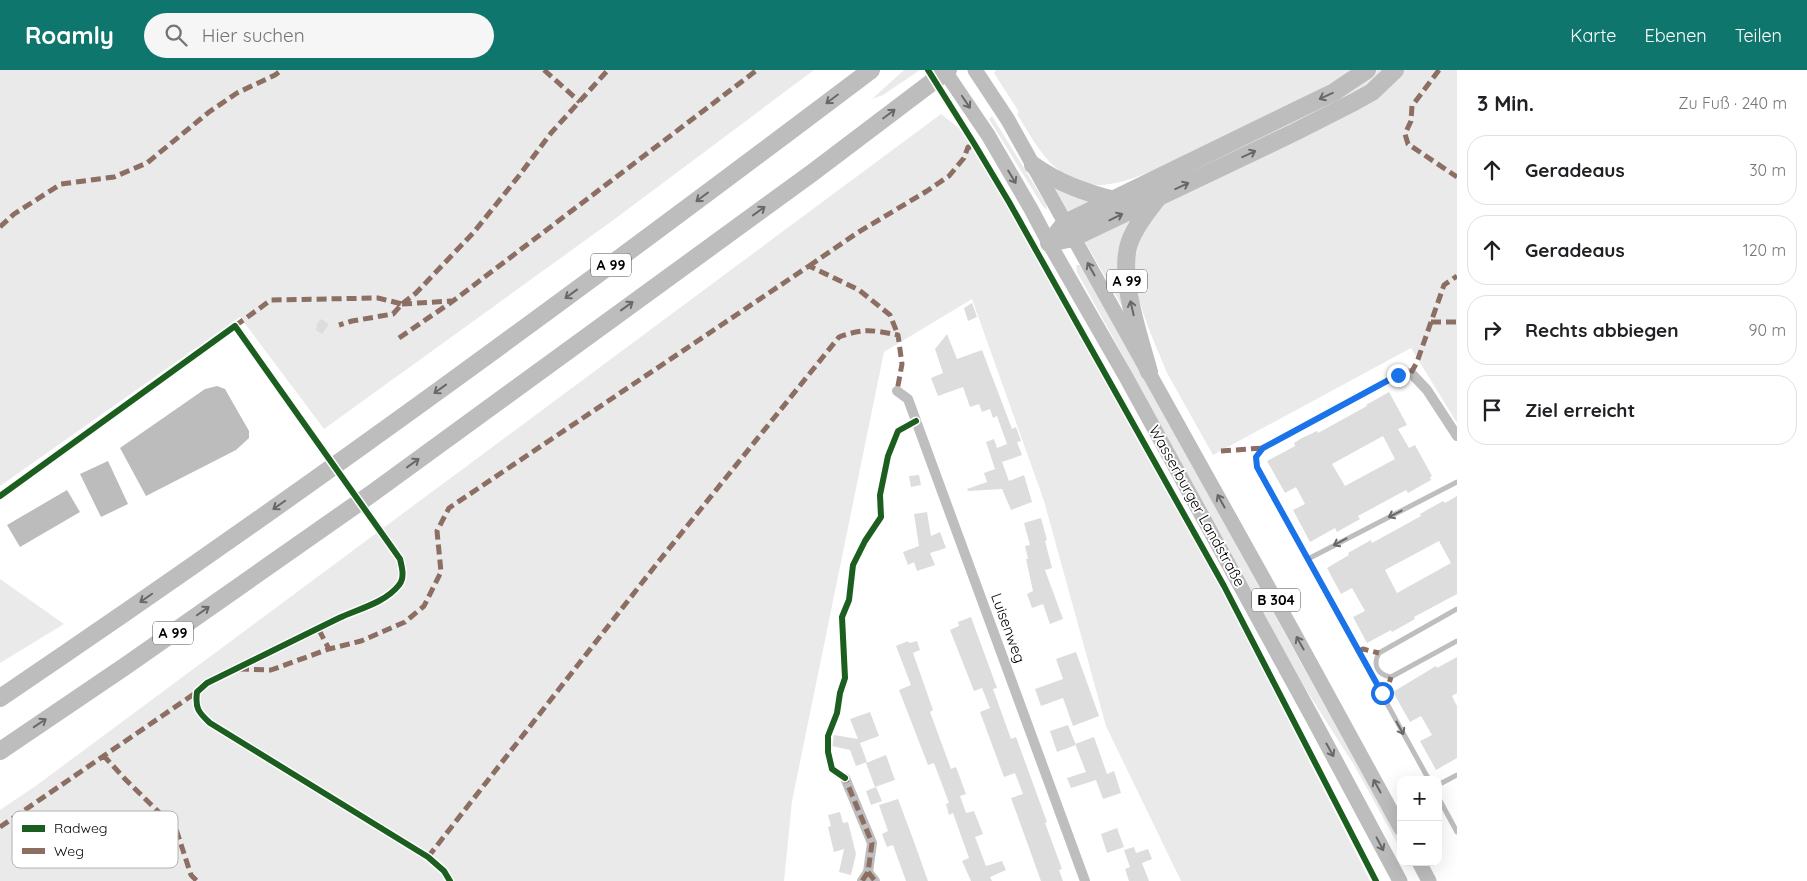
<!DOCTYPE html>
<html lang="de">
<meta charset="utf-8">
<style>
body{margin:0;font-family:Quicksand,sans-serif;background:#f6f6f6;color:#202124}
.controls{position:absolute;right:15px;bottom:15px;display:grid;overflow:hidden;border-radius:10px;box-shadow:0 5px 20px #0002}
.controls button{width:45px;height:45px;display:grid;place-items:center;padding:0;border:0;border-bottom:1px solid #e0e0e0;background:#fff;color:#202124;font:25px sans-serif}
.stop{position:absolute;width:15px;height:15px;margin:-11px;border:4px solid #1a73e8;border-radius:50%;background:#fff}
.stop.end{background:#1a73e8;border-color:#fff;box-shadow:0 1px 5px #0008}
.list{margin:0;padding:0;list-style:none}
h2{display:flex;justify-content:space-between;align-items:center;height:65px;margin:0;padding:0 20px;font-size:21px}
h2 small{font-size:16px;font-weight:400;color:#757577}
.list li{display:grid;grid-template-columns:32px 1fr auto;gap:15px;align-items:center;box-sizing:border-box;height:70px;margin:0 10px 10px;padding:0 10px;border:1px solid #e0e0e0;border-radius:20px}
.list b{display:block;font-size:19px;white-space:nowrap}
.list em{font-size:16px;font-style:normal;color:#757577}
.icon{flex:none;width:28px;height:28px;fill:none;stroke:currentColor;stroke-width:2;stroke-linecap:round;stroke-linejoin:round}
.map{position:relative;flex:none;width:1457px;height:811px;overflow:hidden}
header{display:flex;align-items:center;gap:30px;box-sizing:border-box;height:70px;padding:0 25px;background:#0f766e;color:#fff}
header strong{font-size:24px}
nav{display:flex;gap:28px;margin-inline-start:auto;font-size:18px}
.search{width:350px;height:45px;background:#f6f6f6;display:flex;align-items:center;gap:12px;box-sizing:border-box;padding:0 18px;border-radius:28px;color:#757577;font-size:19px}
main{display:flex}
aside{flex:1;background:#fff}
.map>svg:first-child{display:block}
.green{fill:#eaeaea}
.water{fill:#bcbcbc}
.building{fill:#ddd;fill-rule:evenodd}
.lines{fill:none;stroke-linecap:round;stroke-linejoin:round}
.lane{stroke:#bebebe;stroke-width:5}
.street{stroke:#bebebe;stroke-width:10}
.primary{stroke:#bdbdbd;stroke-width:15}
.highway{stroke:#bdbdbd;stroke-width:18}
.quiet{stroke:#8d6e63;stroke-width:5;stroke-dasharray:10 5;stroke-linecap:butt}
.cycleway-casing{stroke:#fff;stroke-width:9}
.cycleway{stroke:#1b5e20;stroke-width:6}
.oneway{stroke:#686868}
.route{stroke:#1a73e8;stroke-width:6}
.labels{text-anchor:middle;stroke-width:4;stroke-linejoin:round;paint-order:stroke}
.shield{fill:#fff;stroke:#4c4c4c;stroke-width:1}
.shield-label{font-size:14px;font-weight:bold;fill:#000}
.street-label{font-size:15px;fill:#000;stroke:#fff}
.key{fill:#fff;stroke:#b2b2b2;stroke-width:1}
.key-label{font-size:14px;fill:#000}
</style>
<header>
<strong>Roamly</strong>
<div class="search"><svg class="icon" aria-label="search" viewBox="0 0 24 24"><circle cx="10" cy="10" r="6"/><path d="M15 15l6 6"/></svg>Hier suchen</div>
<nav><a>Karte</a><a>Ebenen</a><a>Teilen</a></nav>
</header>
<main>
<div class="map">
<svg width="1457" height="811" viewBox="0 0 1457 811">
<rect width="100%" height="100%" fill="#fff"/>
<path class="green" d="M0,0H814L612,151L324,359L240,247L0,416Z
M904,0H920L883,25L872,29Z
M996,0H1353C1308,28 1260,50 1211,73C1183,86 1155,102 1124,111C1110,115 1094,117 1080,112C1048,101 1034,71 1017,44L1019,42L994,3Z
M1377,0H1388L1375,13L1327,40L1076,156L1355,19Z
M1403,0H1457V353L1411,278L1213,385L1167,303L1150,262L1135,220L1134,194L1141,162L1158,138L1181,123Z
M941,44L967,64L1221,518L1370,811H1181L1106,656L1044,431L972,229L884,282L792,731L784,811H0V740L37,715Z
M992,46L1046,134L1047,140L1042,135L989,49Z
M1050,113L1092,132L1067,143Z
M1135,144L1123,238L1084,170Z
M1076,195H1080L1086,203L1401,774V780L1354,695L1303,615L1077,202Z
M0,509L64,554L0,593Z"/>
<path class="water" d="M217,316L225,319L249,361V368L236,380L146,426L120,378L205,319Z
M108,391L128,434L101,447L80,404Z
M67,420L80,442L20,477L7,455Z"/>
<path class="building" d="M972,233L977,247L968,251L964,238Z
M321,249L329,254L322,264L316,260L317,253Z
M947,264L957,289L982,280L1012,359L1016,357L1021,371L1017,372L1022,385L1002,392L1009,411L1024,405L1032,432L1011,440L1002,419L968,421L967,419L987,412L984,403L995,399L986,372L994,369L997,378L1007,374L997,346L993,348L990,339L982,342L979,334L970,337L963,317L938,326L931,308L943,303L935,279Z
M1389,322L1407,355L1398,359L1409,378L1415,375L1432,406L1430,407L1431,410L1408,423L1406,420L1358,446L1360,449L1337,462L1335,458L1310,472L1293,440L1305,434L1296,417L1285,423L1267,391L1295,376L1294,373L1302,368L1317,361L1318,363L1367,336L1366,335ZM1383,366L1395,389L1345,416L1332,394Z
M919,405L921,415L911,417L909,406Z
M1457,426V524L1414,547L1415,549L1392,562L1391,560L1367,573L1353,547L1365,541L1352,518L1341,524L1327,498L1349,485L1348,483L1371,470L1372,473L1421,446L1420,444L1436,435L1443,431L1445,433ZM1439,471L1451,493L1397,523L1385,500Z
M927,442L931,466L940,462L946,478L930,483L935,495L917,501L914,492L908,495L903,482L919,476L914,444Z
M1041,448L1047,470L1045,471L1052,498L1045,500L1063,549L1050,554L1043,534L1032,538L1027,524L1033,521L1026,489H1028L1025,476L1030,475L1024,453Z
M971,547L997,618L993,619L1011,669L1016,667L1047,752L1045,753L1062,799L1059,800L1063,811H1041L1011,728L1023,724L1015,703L1004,707L980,642L990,638L982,618L974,621L950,560L959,556L958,552Z
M908,571L909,573L917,571L920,580L913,583L933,640L930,642L951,699L956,697L966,724L960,726L966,743L974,741L983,764L975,767L986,796L1002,791L1006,800L990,807L992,811H971L962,791L969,788L953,743L949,745L946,734L949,733L934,693L928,695L899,620L911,615L896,576Z
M1076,582L1099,646L1073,656L1063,628L1041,636L1035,619L1063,609L1056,589Z
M1457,587V623L1452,626L1457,636V688L1436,700L1420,671L1432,665L1421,646L1410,652L1393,622L1436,596L1437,598Z
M870,642L879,666L860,673L867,692L856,696L850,680L832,676L834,665L858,669L850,649Z
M1068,655L1076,675L1057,682L1050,661Z
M1094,667L1107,704L1114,701L1121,723L1103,729L1096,710L1071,718L1067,708L1086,702L1075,674Z
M886,685L895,710L875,717L866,693Z
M876,717L882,731L871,735L866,721Z
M898,729L913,769L928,811H906L893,775L887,777L882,764L888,761L879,735Z
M840,742L843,753L848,752L856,784L851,805L839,802L844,779L834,782L828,757L831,756L828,745Z
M1117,758L1124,777L1107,783L1101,764Z
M1134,777L1136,783L1148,779L1152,789L1142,793L1149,811H1129L1125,799L1130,797L1124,780Z"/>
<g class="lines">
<path class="lane" d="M1411,303L1396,306L1263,378L1256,387L1257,397L1429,710
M1308,489L1457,412
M1457,539L1379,583C1372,595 1378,605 1391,607L1457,571
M1438,715L1457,705
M1438,727L1457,762"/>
<path class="street" d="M1411,303L1427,320L1457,366
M897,321L908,329L1085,811
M845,708L872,773L868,802L862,811
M868,802L875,811"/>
<path class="primary" d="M944,0L988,65L1031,139L1049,173L1126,307L1311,645L1400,811
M975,0L1008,50L1033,95L1291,558L1401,759
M1419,792L1429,811"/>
<path class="highway" d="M1033,95C1058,113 1084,122 1114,130
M1049,173L1073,168L1295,62L1354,32L1372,22L1395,0
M1049,173L1065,153L1334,22L1367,0
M1149,302C1140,268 1117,205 1130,171C1136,155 1147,142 1157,129
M0,628C297,428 585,216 871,0
M0,681L127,595L374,422L812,103L948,0"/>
<path class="quiet" d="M544,0L580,32
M1439,0L1412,36L1411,51L1405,64L1408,74L1457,107
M0,157L14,144L61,114L114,107L147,93L209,42L237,23L275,5L282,0
M809,196L857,163L927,121L949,106L964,88L968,77L977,78
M402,234L416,223L474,162L518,107L551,63L608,0
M402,234L452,231
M1431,252H1457
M235,256L271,230L378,228L402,234L393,244L352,251L339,255
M399,268L453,231L757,0
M1411,303L1417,292L1444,215L1457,206
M1221,381L1263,378
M319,560L329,579
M1359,581L1363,579L1379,583
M239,599L271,600L329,579L361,571L405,552L424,536L441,502L437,461L449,438L809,196L859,220L890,245L898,265
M1381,623L1387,620L1391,607
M103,685L125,709L176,759L191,805L197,811
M841,705L845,708L872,773L868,802L862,811
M0,757L197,622
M428,787L659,491L839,267C864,258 872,260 898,265L902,294L897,321
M868,802L875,811"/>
<defs>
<path id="cycleway" d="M928,0L975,75L1009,132L1224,516L1376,811
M0,426L235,256L400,489C402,497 405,508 399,515C385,533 358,539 339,548C295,570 251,591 207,613L197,622C195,638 198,642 210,653L428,787L444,801L450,811
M845,708L832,699L828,682V666L837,643L840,623L845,608L842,547L849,530L853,495L865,471L881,447L880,425L888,386L898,361L916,351"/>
</defs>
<use href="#cycleway" class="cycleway-casing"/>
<use href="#cycleway" class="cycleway"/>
</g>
<defs><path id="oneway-shaft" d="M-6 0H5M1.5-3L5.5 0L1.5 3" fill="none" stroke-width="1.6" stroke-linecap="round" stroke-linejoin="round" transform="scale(1.25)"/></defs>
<g class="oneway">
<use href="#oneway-shaft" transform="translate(1326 26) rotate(155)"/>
<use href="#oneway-shaft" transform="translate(832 29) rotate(143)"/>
<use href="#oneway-shaft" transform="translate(966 32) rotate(56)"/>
<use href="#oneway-shaft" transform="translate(889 44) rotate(-37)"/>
<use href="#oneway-shaft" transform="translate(1249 84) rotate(-25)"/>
<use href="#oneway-shaft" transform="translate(1012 107) rotate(59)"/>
<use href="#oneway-shaft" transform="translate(1182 116) rotate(-25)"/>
<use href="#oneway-shaft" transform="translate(702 127) rotate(143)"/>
<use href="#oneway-shaft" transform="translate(759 141) rotate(-36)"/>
<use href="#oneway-shaft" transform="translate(1116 147) rotate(-26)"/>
<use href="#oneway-shaft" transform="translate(1091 199) rotate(-119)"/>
<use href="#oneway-shaft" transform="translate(571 224) rotate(144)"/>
<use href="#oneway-shaft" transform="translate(627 236) rotate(-36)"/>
<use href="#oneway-shaft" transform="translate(1132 238) rotate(-103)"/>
<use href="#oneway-shaft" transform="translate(440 319) rotate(144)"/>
<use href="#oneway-shaft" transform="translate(413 393) rotate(-36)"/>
<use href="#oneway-shaft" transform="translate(1221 431) rotate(-119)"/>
<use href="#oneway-shaft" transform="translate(279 435) rotate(145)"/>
<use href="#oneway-shaft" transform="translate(1395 444) rotate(153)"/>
<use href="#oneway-shaft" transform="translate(1340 472) rotate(152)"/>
<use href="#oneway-shaft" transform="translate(146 528) rotate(145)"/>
<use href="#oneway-shaft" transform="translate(203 541) rotate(-35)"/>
<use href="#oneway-shaft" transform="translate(1300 573) rotate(-119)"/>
<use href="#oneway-shaft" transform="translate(40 653) rotate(-34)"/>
<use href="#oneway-shaft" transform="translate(1400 658) rotate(61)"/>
<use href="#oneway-shaft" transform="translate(1330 680) rotate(61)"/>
<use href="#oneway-shaft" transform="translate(1377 716) rotate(-119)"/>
<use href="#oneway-shaft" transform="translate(1380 774) rotate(62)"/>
</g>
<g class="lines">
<path class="route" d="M1382,623L1257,397L1256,387L1263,378L1398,305"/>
</g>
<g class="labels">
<g class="shield">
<rect x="591" y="183.5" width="40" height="23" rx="4"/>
<rect x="1107" y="199.5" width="40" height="23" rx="4"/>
<rect x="1252" y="518.5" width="48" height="23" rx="4"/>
<rect x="153" y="551.5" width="40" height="23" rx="4"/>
</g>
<g class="shield-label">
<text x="611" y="200">A 99</text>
<text x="1127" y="216">A 99</text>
<text x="1276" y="535">B 304</text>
<text x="173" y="568">A 99</text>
</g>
<g class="street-label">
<text transform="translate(1197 436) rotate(61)" y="5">Wasserburger Landstraße</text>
<text transform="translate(1008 558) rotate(70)" y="5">Luisenweg</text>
</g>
</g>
<rect x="12" y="741" width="166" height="57" rx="8" class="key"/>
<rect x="22" y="755" width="23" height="7" fill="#1b5e20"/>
<rect x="22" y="778" width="23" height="6" fill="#8d6e63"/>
<g class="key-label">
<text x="54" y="763">Radweg</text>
<text x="54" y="786">Weg</text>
</g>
</svg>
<div class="controls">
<button>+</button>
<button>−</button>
</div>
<div class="stop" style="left:1382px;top:623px"></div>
<div class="stop end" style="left:1398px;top:305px"></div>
</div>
<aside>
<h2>3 Min.<small>Zu Fuß · 240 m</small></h2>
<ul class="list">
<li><svg class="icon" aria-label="ahead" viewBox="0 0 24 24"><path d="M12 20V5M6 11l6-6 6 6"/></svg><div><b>Geradeaus</b></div><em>30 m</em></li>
<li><svg class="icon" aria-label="ahead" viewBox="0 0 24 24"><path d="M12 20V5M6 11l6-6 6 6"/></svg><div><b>Geradeaus</b></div><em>120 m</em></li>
<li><svg class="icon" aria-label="right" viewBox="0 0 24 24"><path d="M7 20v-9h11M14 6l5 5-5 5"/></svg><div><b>Rechts abbiegen</b></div><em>90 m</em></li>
<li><svg class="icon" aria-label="arrive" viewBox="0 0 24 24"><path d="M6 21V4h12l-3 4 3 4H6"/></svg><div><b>Ziel erreicht</b></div></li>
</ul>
</aside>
</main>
